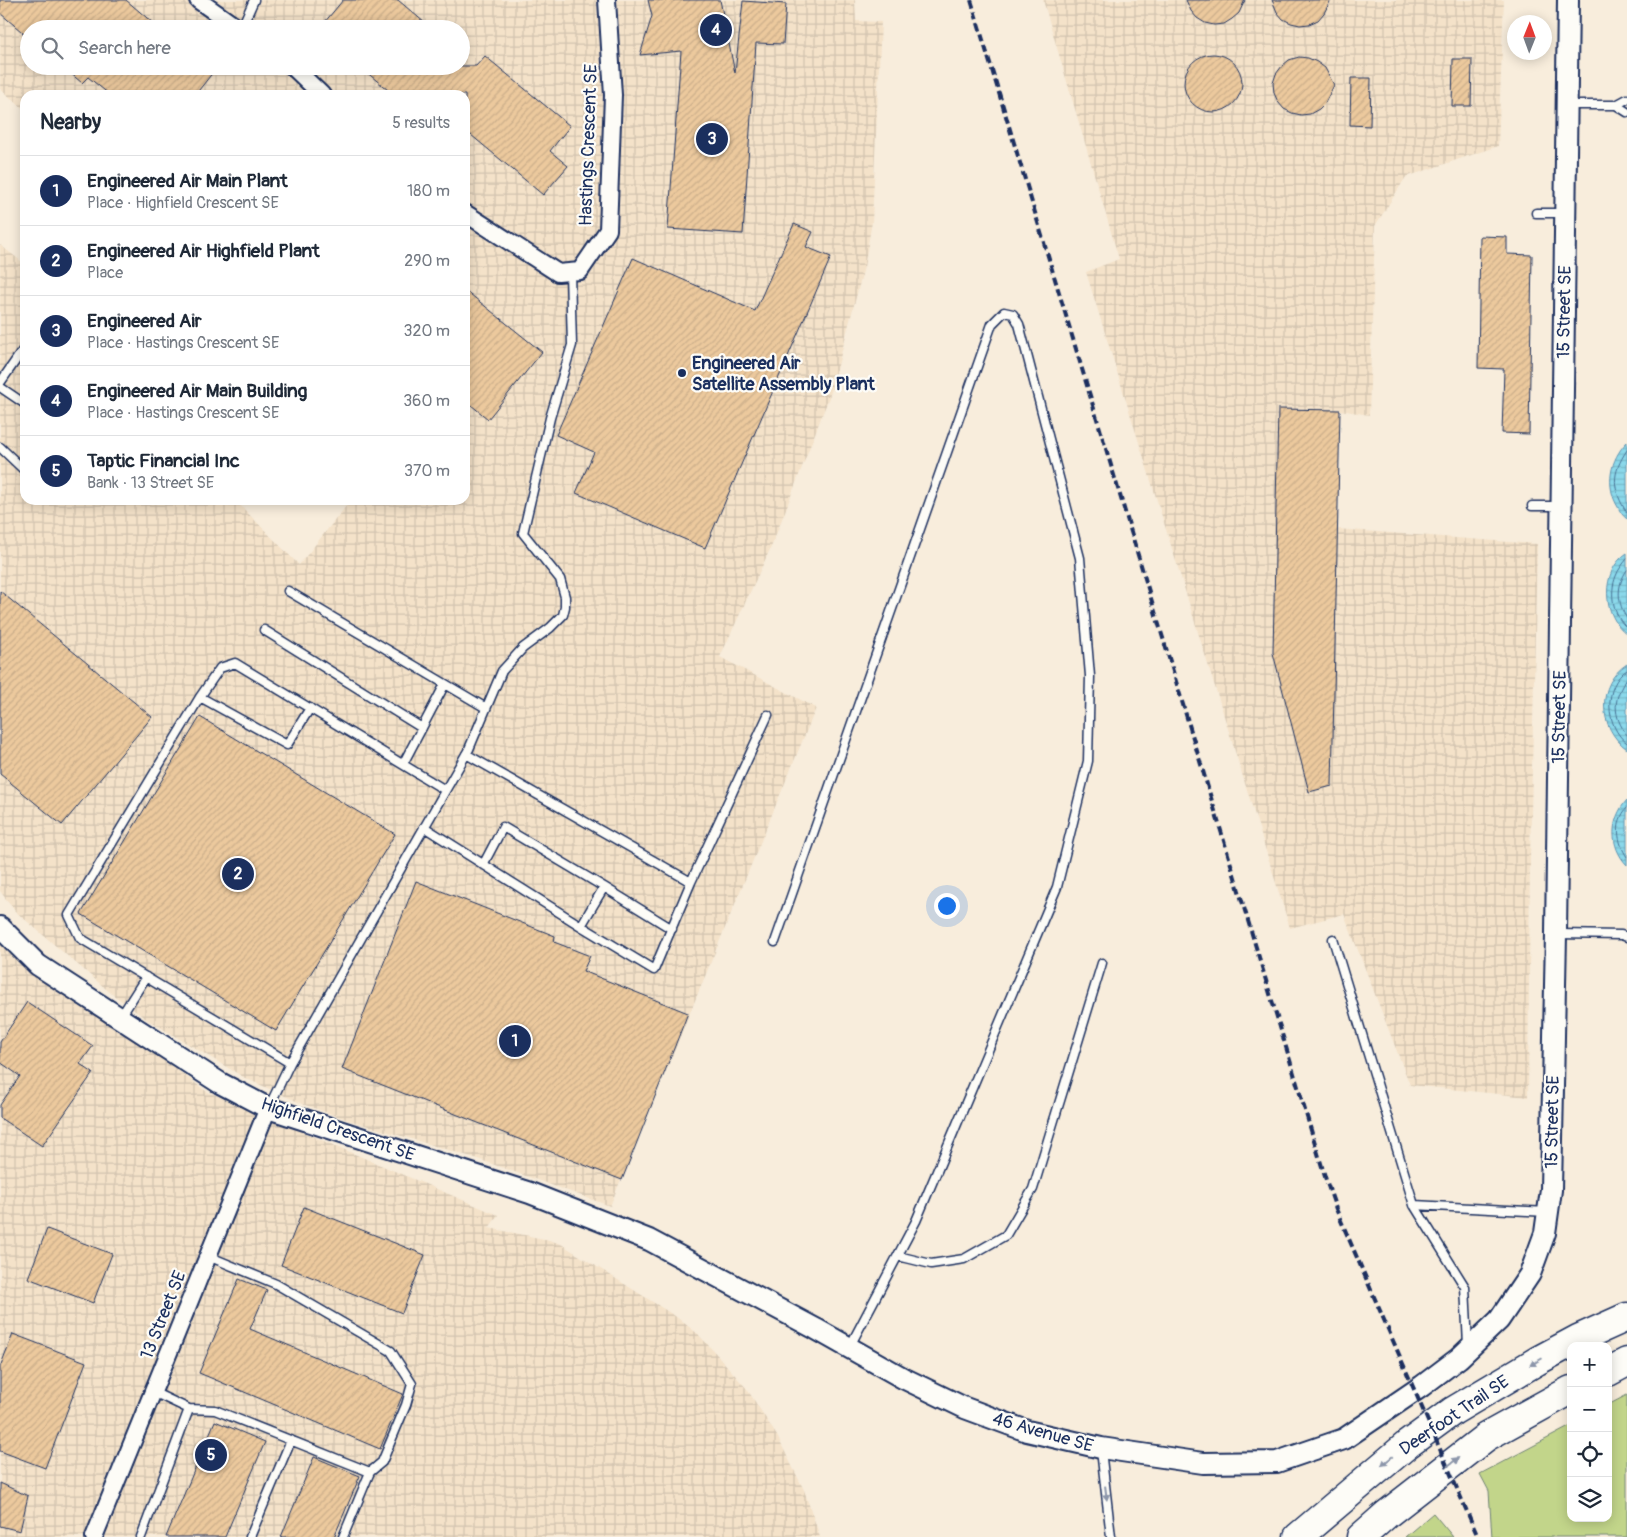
<!DOCTYPE html>
<meta charset="utf-8">
<style>
body{margin:0;font-family:Pangolin,sans-serif;background:#f6f6f7;color:#1f2937}
.controls{position:absolute;right:15px;bottom:15px;display:grid;overflow:hidden;border-radius:10px;box-shadow:0 2px 12px #0003}
.controls button{width:45px;height:45px;display:grid;place-items:center;padding:0;border:0;border-bottom:1px solid #e0e1e3;background:#fff;color:#1f2937;font:25px sans-serif}
.compass{position:absolute;left:1507px;top:15px;width:45px;height:45px;border-radius:50%;background:#fff;box-shadow:0 2px 12px #0003;rotate:1deg}
.you{position:absolute;left:946px;top:905px;width:18px;height:18px;margin:-12px;border:4px solid #fff;border-radius:50%;background:#1a73e8;box-shadow:0 0 0 8px #1a73e833}
.badge{display:grid;place-items:center;width:32px;height:32px;border-radius:50%;background:#1b2f5e;color:#fff;font-size:16px;font-weight:700}
.pin{position:absolute;translate:-50% -50%;border:2px solid #fff;box-shadow:0 1px 5px #0006}
.list{margin:0;padding:0;list-style:none}
h2{display:flex;justify-content:space-between;align-items:center;height:65px;margin:0;padding:0 20px;font-size:21px}
h2 small{font-size:16px;font-weight:400;color:#747a83}
.list li{display:grid;grid-template-columns:32px 1fr auto;gap:15px;align-items:center;box-sizing:border-box;height:70px;padding:0 20px;border-top:1px solid #e0e1e3}
.list b{display:block;font-size:19px;white-space:nowrap}
.list p{margin:0;font-size:16px;white-space:nowrap;color:#747a83}
.list em{font-size:16px;font-style:normal;color:#747a83}
.icon{flex:none;width:28px;height:28px;fill:none;stroke:currentColor;stroke-width:2;stroke-linecap:round;stroke-linejoin:round}
.map{position:relative;flex:none;width:1627px;height:1537px;overflow:hidden}
.search{position:absolute;background:#fff;box-shadow:0 2px 12px #0003;left:20px;top:20px;width:450px;height:55px;display:flex;align-items:center;gap:12px;box-sizing:border-box;padding:0 18px;border-radius:28px;color:#747a83;font-size:19px}
.panel{position:absolute;background:#fff;box-shadow:0 2px 12px #0003;left:20px;top:90px;width:450px;height:415px;border-radius:15px}
.map>svg:first-child{display:block}
.industrial{fill:url(#industrial-grid);fill-rule:evenodd}
.green{fill:#c2d58a;stroke:#6e8274}
.water{fill:url(#water-rules);stroke:#5e94b2}
.lines{fill:none;stroke-linecap:round;stroke-linejoin:round}
.shore{stroke:#487396;stroke-width:1}
.building{fill:url(#building-hatch);stroke:#1b2f5e}
.service-casing{stroke:#1b2f5e;stroke-width:11}
.minor-casing{stroke:#1b2f5e;stroke-width:20}
.tertiary-casing{stroke:#1b2f5e;stroke-width:24}
.motorway-casing{stroke:#1b2f5e;stroke-width:31}
.service{stroke:#fdfcf7;stroke-width:8}
.minor{stroke:#fdfcf7;stroke-width:16}
.tertiary{stroke:#fdfcf7;stroke-width:20}
.motorway{stroke:#fdfcf7;stroke-width:28}
.rail{stroke:#1b2f5e;stroke-width:4;stroke-dasharray:8 4;stroke-linecap:butt}
.oneway{fill:#8c96aa}
.poi-dot{fill:#1b2f5e;stroke:#fdfcf7;stroke-width:2}
.labels{text-anchor:middle;stroke-width:4.5;stroke-linejoin:round;paint-order:stroke}
.street-label{font-size:18px;fill:#1b2f5e;stroke:#fdfcf7}
.poi-label{font-size:18px;font-weight:bold;fill:#1b2f5e;stroke:#fdfcf7;text-anchor:start}
</style>
<div class="map">
<svg width="1627" height="1537" viewBox="0 0 1627 1537">
<defs>
<pattern id="industrial-grid" width="8" height="8" patternUnits="userSpaceOnUse" patternTransform="scale(1.25)"><rect width="8" height="8" fill="#f4e2c9"/><path d="M0 4h8M4 0v8" fill="none" stroke="#d1c2af"/></pattern>
<pattern id="water-rules" width="6" height="5" patternUnits="userSpaceOnUse" patternTransform="scale(1.25)"><rect width="6" height="5" fill="#8bd8ea"/><path d="M0 2.5h6" fill="none" stroke="#77bacb"/></pattern>
<pattern id="building-hatch" width="6" height="6" patternUnits="userSpaceOnUse" patternTransform="scale(1.25)"><rect width="6" height="6" fill="#ecc99d"/><path d="M-1 1l2-2M0 6l6-6M5 7l2-2" fill="none" stroke="#caad8a"/></pattern>
</defs>
<rect width="100%" height="100%" fill="#f8eddc"/>
<filter id="ink" filterUnits="userSpaceOnUse"><feTurbulence type="fractalNoise" baseFrequency=".02" numOctaves="2"/><feDisplacementMap in="SourceGraphic" scale="10" xChannelSelector="R" yChannelSelector="G"/><feConvolveMatrix kernelMatrix="1 2 1 2 8 2 1 2 1" color-interpolation-filters="sRGB"/></filter>
<g filter="url(#ink)">
<path class="industrial" d="M0,0H855L856,21L881,22L872,222L864,267L831,392L772,545L720,657L816,708L610,1206L475,1158L348,1120L305,1105L245,1078L146,1019L112,994L15,911L0,891V245L25,264V500H235L299,565L351,500H465V95H25V110L0,89ZM29,29H461V66H29Z
M1043,0H1504L1498,146L1406,177L1375,226L1369,415L1340,410L1337,529L1537,544L1530,859L1528,1097L1410,1085L1344,914L1290,928L1086,272L1119,259Z
M0,938L6,944L206,1091L498,1215L489,1228L549,1240L561,1244L675,1316L698,1334L720,1358L747,1389L777,1436L804,1490L820,1537H0Z"/>
<path class="green" d="M1627,1395V1537H1492L1489,1491L1480,1474L1571,1426V1518H1608V1405Z
M1433,1513L1453,1537H1405Z"/>
<path class="water" d="M1627,442V519C1623,516 1620,512 1618,507C1605,486 1610,459 1627,442Z
M1627,553V634C1602,616 1600,571 1627,553Z
M1627,664V749C1598,728 1596,684 1627,664Z
M1627,800V865C1609,846 1610,819 1627,800Z"/>
<g class="lines">
<path class="shore" d="M1627,450C1611,474 1612,489 1627,513
M1627,559C1623,564 1618,570 1616,576C1609,593 1613,616 1627,628
M1627,570C1616,586 1617,602 1627,619
M1627,670C1603,685 1605,727 1627,743
M1627,678C1613,698 1612,715 1627,735
M1627,808C1614,822 1617,842 1627,857"/>
</g>
<path class="building" d="M0,0H126L160,29H29V38L0,13Z
M343,0H398L432,29H319Z
M648,0H720L735,73L743,1L786,4L783,44L756,43L743,234L668,229L681,51L640,55L652,16Z
M1186,0H1245L1239,13L1232,19L1224,24L1214,25L1205,23L1197,18L1191,11Z
M1272,0H1331L1324,13L1318,20L1309,24L1300,25L1291,23L1283,19L1277,12Z
M1184 83a29 29 0 1 1 58 0a29 29 0 1 1-58 0Z
M485,56L570,126L550,151L568,166L543,195L465,130V95H394L359,66H476Z
M1299,57L1308,58L1317,62L1325,68L1334,85L1325,103L1319,109L1310,114L1301,115L1292,113L1284,109L1278,102L1274,93L1273,83L1276,74L1282,66L1289,60Z
M1453,59H1472L1471,106H1452Z
M62,66H218L195,95H110L88,77L82,83Z
M1351,78H1371L1370,126L1350,125Z
M794,224L813,232L806,247L831,257L705,548L576,493L594,452L556,435L633,258L755,311Z
M1480,236L1507,237V254L1532,255L1529,434L1502,433L1504,369L1478,368Z
M465,290L542,352L488,419L465,400Z
M1278,409L1340,410L1332,786L1309,792L1273,653Z
M0,591L152,717L62,825L0,774Z
M200,717L395,834L276,1031L81,914Z
M416,881L555,936L554,942L590,956L583,971L688,1013L622,1180L342,1069Z
M27,1002L93,1046L80,1064L93,1073L42,1146L0,1118V1105L20,1076L0,1062V1042Z
M304,1207L425,1255L402,1313L281,1265Z
M47,1229L112,1254L93,1303L28,1278Z
M239,1279L267,1290L250,1329L403,1394L380,1449L199,1373Z
M13,1334L86,1362L45,1468L0,1451V1367Z
M215,1421L265,1442L225,1537H166Z
M314,1457L360,1476L334,1537H281Z
M0,1483L28,1496L20,1531L0,1526Z"/>
<g class="lines">
<defs>
<path id="service" d="M241,29L254,0
M1568,105H1616L1627,99
M1616,105L1627,112
M1536,213H1564
M0,383L25,347
M0,387L25,404
M0,447L23,469
M1532,506H1560
M288,591L486,708
M264,630L422,728
M200,697L287,745L310,708
M403,764L445,684
M424,827L581,926L654,970L691,882L466,754
M483,865L503,827L604,887L581,926
M691,882L768,715
M604,887L672,929
M1558,934L1621,935L1627,937
M1333,939L1414,1205L1465,1287L1468,1345
M775,942L992,324L1004,312L1013,314L1019,324L1080,558L1090,676L1088,761L1057,887L916,1221L850,1346
M120,1018L146,977
M290,1063L80,938L69,915L200,697L220,668L235,663L445,790
M269,1107L290,1063L469,749L502,671L523,648L550,628L563,615L565,607V597L560,579L523,533L550,418L572,345L570,272
M1414,1205L1548,1212
M208,1256L276,1284L391,1351L412,1384L406,1405L382,1462L370,1472
M898,1256L931,1264L964,1259L1006,1235L1033,1189L1102,963
M153,1392L189,1409L215,1410L370,1472L343,1537
M1101,1450L1111,1537
M141,1537L189,1409
M250,1537L291,1440"/>
<path id="minor" d="M198,0L239,29
M292,66L322,95
M465,213L558,273L580,271L608,230L613,95L607,0
M94,1537L268,1108"/>
<path id="tertiary" d="M0,927L38,965L220,1083L268,1108L530,1193L649,1240L816,1329L903,1378L965,1408L1027,1431L1101,1448L1203,1463L1277,1462L1344,1439L1422,1386L1459,1358L1499,1320L1530,1274L1545,1233L1551,1190L1556,934L1568,0"/>
<path id="motorway" d="M1608,1372L1627,1362
M1298,1537L1408,1444L1453,1411L1537,1361L1578,1339L1627,1317
M1361,1537L1387,1514L1486,1437L1571,1390"/>
</defs>
<use href="#service" class="service-casing"/>
<use href="#minor" class="minor-casing"/>
<use href="#tertiary" class="tertiary-casing"/>
<use href="#motorway" class="motorway-casing"/>
<use href="#service" class="service"/>
<use href="#minor" class="minor"/>
<use href="#tertiary" class="tertiary"/>
<use href="#motorway" class="motorway"/>
<path class="rail" d="M971,0L1326,1180L1336,1209L1478,1537"/>
</g>
<defs><path id="oneway-solid" d="M-6-.8H1V-3.2L6.5 0L1 3.2V.8H-6Z" transform="scale(1.25)"/></defs>
<g class="oneway">
<use href="#oneway-solid" transform="translate(1536 1362) rotate(150)"/>
<use href="#oneway-solid" transform="translate(1387 1461) rotate(140)"/>
<use href="#oneway-solid" transform="translate(1453 1462) rotate(-37)"/>
<use href="#oneway-solid" transform="translate(1106 1493) rotate(83)"/>
</g>
</g>
<circle class="poi-dot" cx="682" cy="373" r="5"/>
<g class="labels">
<g class="street-label">
<text transform="translate(588 145) rotate(-88)" y="6">Hastings Crescent SE</text>
<text transform="translate(1564 312) rotate(-89)" y="6">15 Street SE</text>
<text transform="translate(1559 717) rotate(-89)" y="6">15 Street SE</text>
<text transform="translate(1552 1122) rotate(-89)" y="6">15 Street SE</text>
<text transform="translate(338 1129) rotate(19)" y="6">Highfield Crescent SE</text>
<text transform="translate(163 1315) rotate(-68)" y="6">13 Street SE</text>
<text transform="translate(1454 1415) rotate(-34)" y="6">Deerfoot Trail SE</text>
<text transform="translate(1043 1432) rotate(16)" y="6">46 Avenue SE</text>
</g>
<g class="poi-label">
<text x="692" y="369">Engineered Air<tspan x="692" dy="21">Satellite Assembly Plant</tspan></text>
</g>
</g>
</svg>
<div class="controls">
<button>+</button>
<button>−</button>
<button><svg class="icon" aria-label="locate" viewBox="0 0 24 24"><circle cx="12" cy="12" r="6"/><path d="M12 2v4M12 18v4M2 12h4M18 12h4"/></svg></button>
<button><svg class="icon" aria-label="layers" viewBox="0 0 24 24"><path d="M12 4l9 5-9 5-9-5zM3 14l9 5 9-5"/></svg></button>
</div>
<svg class="compass" viewBox="-18 -18 36 36"><path d="M0-13l5 13h-10z" fill="#e53935"/><path d="M0 13l5-13h-10z" fill="#747a83"/></svg>
<div class="you"></div>
<div class="pin badge" style="left:515px;top:1041px">1</div>
<div class="pin badge" style="left:238px;top:874px">2</div>
<div class="pin badge" style="left:712px;top:139px">3</div>
<div class="pin badge" style="left:716px;top:30px">4</div>
<div class="pin badge" style="left:211px;top:1455px">5</div>
<div class="search"><svg class="icon" aria-label="search" viewBox="0 0 24 24"><circle cx="10" cy="10" r="6"/><path d="M15 15l6 6"/></svg>Search here</div>
<section class="panel">
<h2>Nearby<small>5 results</small></h2>
<ul class="list">
<li><span class="badge">1</span><div><b>Engineered Air Main Plant</b><p>Place · Highfield Crescent SE</p></div><em>180 m</em></li>
<li><span class="badge">2</span><div><b>Engineered Air Highfield Plant</b><p>Place</p></div><em>290 m</em></li>
<li><span class="badge">3</span><div><b>Engineered Air</b><p>Place · Hastings Crescent SE</p></div><em>320 m</em></li>
<li><span class="badge">4</span><div><b>Engineered Air Main Building</b><p>Place · Hastings Crescent SE</p></div><em>360 m</em></li>
<li><span class="badge">5</span><div><b>Taptic Financial Inc</b><p>Bank · 13 Street SE</p></div><em>370 m</em></li>
</ul>
</section>
</div>
